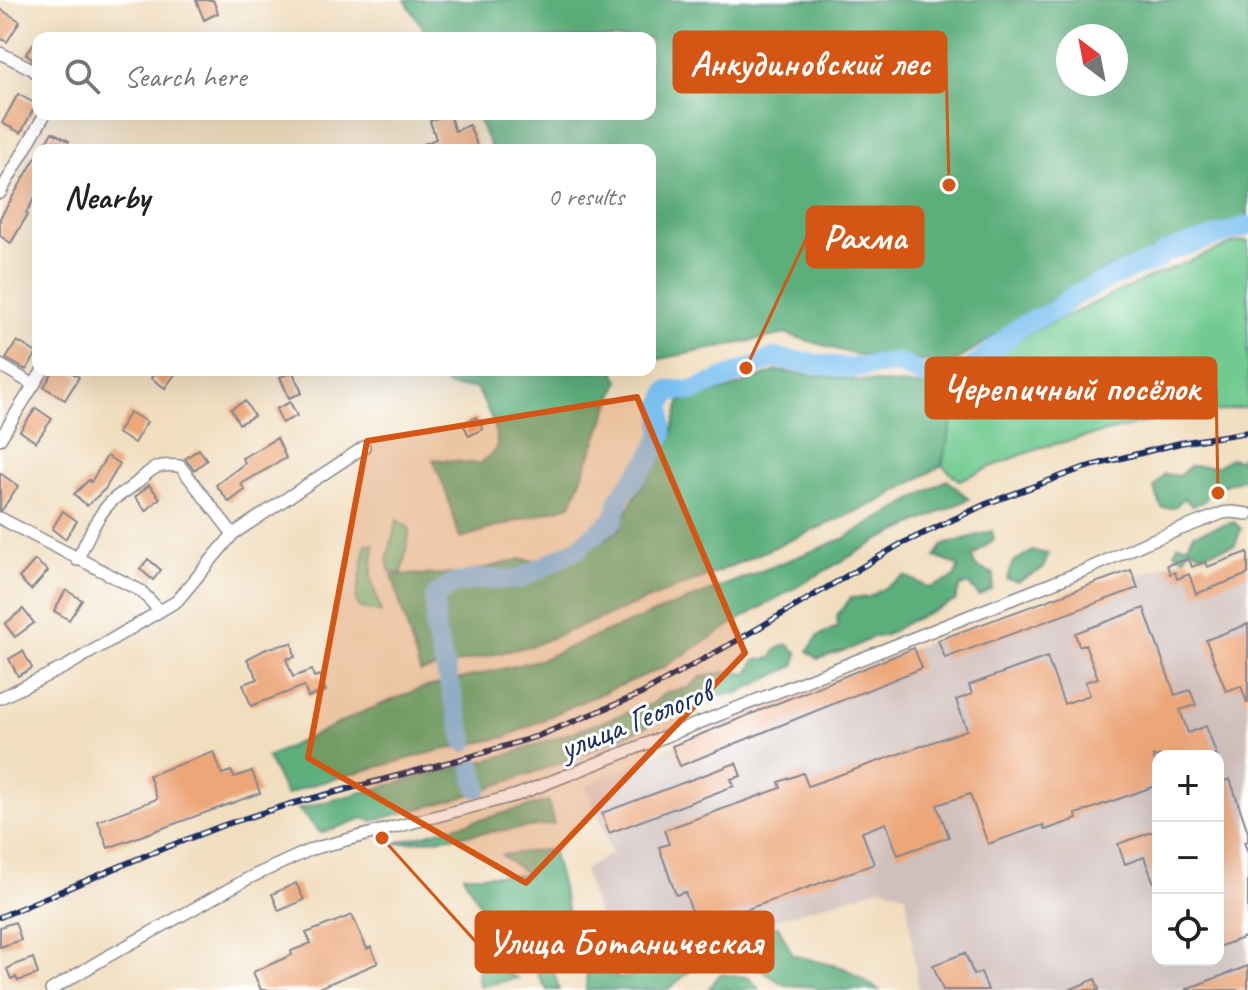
<!DOCTYPE html>
<meta charset="utf-8">
<style>
body{margin:0;font-family:Caveat,sans-serif;background:#f6f6f6;color:#222}
.controls{position:absolute;right:24px;bottom:24px;display:grid;overflow:hidden;border-radius:16px;box-shadow:0 8px 32px #0002}
.controls button{width:72px;height:72px;display:grid;place-items:center;padding:0;border:0;border-bottom:2px solid #e0e0e0;background:#fff;color:#222;font:40px sans-serif}
.compass{position:absolute;left:1056px;top:24px;width:72px;height:72px;border-radius:50%;background:#fff;box-shadow:0 8px 32px #0002;rotate:328deg}
.list{margin:0;padding:0;list-style:none}
h2{display:flex;justify-content:space-between;align-items:center;height:104px;margin:0;padding:0 32px;font-size:34px}
h2 small{font-size:26px;font-weight:400;color:#767676}
.icon{flex:none;width:44px;height:44px;fill:none;stroke:currentColor;stroke-width:2;stroke-linecap:round;stroke-linejoin:round}
.map{position:relative;flex:none;width:1248px;height:990px;overflow:hidden}
.search{position:absolute;background:#fff;box-shadow:0 8px 32px #0002;left:32px;top:32px;width:624px;height:88px;display:flex;align-items:center;gap:20px;box-sizing:border-box;padding:0 28px;border-radius:16px;color:#767676;font-size:30px}
.panel{position:absolute;background:#fff;box-shadow:0 8px 32px #0002;left:32px;top:144px;width:624px;height:232px;border-radius:16px}
.map>svg:first-child{display:block}
.industrial{fill:#d0c0bc;fill-rule:evenodd}
.green{fill:#71ca90;stroke:#467c77;stroke-width:2}
.forest{fill:#5cae7a;stroke:#3c6e6c;stroke-width:2;fill-rule:evenodd}
.lines{fill:none;stroke-linecap:round;stroke-linejoin:round}
.river{stroke:#79c0f1;stroke-width:20}
.building{fill:#eca678}
.minor-casing{stroke:#86868e;stroke-width:14}
.minor{stroke:#fff;stroke-width:11}
.rail-casing{stroke:#1b2f5e;stroke-width:6}
.rail{stroke:#fff;stroke-width:3;stroke-dasharray:9;stroke-linecap:butt}
.marked{fill:#d45514;fill-opacity:0.2;stroke:#d45514;stroke-width:6;stroke-linejoin:round}
.labels{text-anchor:middle;stroke-width:6;stroke-linejoin:round;paint-order:stroke}
.street-label{font-size:34px;fill:#1b2f5e;stroke:#fff}
.leader{fill:none;stroke:#d45514;stroke-width:3}
.callout-dot{fill:#d45514;stroke:#fff;stroke-width:3}
.callout{fill:#d45514;stroke:#d45514;stroke-width:3}
.callout-label{font-size:36px;text-anchor:middle;font-weight:bold;fill:#fff}
</style>
<div class="map">
<svg width="1248" height="990" viewBox="0 0 1248 990">
<rect width="100%" height="100%" fill="#fff"/>
<filter id="ink" filterUnits="userSpaceOnUse"><feTurbulence type="fractalNoise" baseFrequency=".0125" numOctaves="2"/><feDisplacementMap in="SourceGraphic" scale="16" xChannelSelector="R" yChannelSelector="G"/><feConvolveMatrix kernelMatrix="1 2 1 2 8 2 1 2 1" color-interpolation-filters="sRGB"/></filter>
<filter id="wash" filterUnits="userSpaceOnUse"><feTurbulence type="fractalNoise" baseFrequency=".006" numOctaves="4" result="noise"/><feDisplacementMap in="SourceGraphic" scale="32" xChannelSelector="R" yChannelSelector="G"/><feGaussianBlur stdDeviation="1.8" result="paint"/><feColorMatrix in="noise" values="0 0 0 0 0 0 0 0 0 0 0 0 0 0 0 0 0 1.4 0 .05"/><feComposite in="paint" operator="in"/></filter>
<g filter="url(#wash)">
<rect width="100%" height="100%" fill="#f1debf"/>
<path class="industrial" d="M1248,552V990H918L906,895L883,887L704,941L605,938L584,870L612,853L586,786L672,746L914,648L1131,570L1134,577L1179,560L1180,562L1189,559L1192,567L1205,562L1208,567ZM1158,756H1218V960H1158Z"/>
<path class="green" d="M1248,241V407L1157,420L1038,448L959,480L942,465L960,387L1025,335L1153,276L1234,243Z
M397,520L410,529L402,573L390,572L387,560Z
M366,544H374L371,578L381,613L360,608L356,600Z"/>
<path class="forest" d="M405,0H1248V220L1106,269L1019,319L952,364L852,354L786,334L650,361V150H492L476,114H650V38H429ZM1068,36H1116V84H1068Z
M429,370H614L619,381L571,505L460,538L446,492L433,459L480,464L497,448C497,425 487,408 476,388L450,387Z
M777,371L894,384L960,387L942,465L880,501L722,570L534,645L420,672L392,575L460,574L522,559L567,564L619,530L631,503L669,444L680,402L726,390Z
M1248,450V483L1242,479L1213,489L1203,502L1192,506L1184,498L1174,508H1162L1154,488L1164,474L1179,476L1190,466H1218L1230,458L1239,460L1245,451Z
M947,480L969,499L879,540L744,617L664,667L574,705L506,737L437,751L308,786L286,795L267,757L363,712L419,689L542,659L593,637L843,539Z
M1234,522L1241,529L1235,545L1202,554L1190,548L1184,558L1175,552L1178,544L1188,545L1194,534Z
M992,531L994,539L972,557L976,567L994,574L992,589L979,596L969,584L960,586L955,601L910,621L884,636L873,637L852,648L818,659L808,651L819,635L838,627L837,615L851,598L869,597L905,576L930,588L954,578L959,566L935,557L943,545Z
M1033,551L1048,554L1043,569L1017,582L1007,579L1013,562Z
M787,644L798,653L794,666L738,693L708,696L691,708L671,711L647,726L561,763L457,799L372,821L364,818L321,833L298,809L513,753L652,704L666,692L688,688L701,677L730,671L748,674L755,660L772,658L776,650Z
M548,801L554,824L388,845Z
M552,849L574,936L542,915L528,944L494,930L463,875H528L501,855Z
M778,926L793,955L844,968L879,990H816L815,987L785,985L724,948L738,935Z
M704,960L667,990H586L587,963L612,961L618,979Z
M477,961L518,978L479,987Z
M552,964L559,990H547L534,968Z
M720,974L748,977L760,990H708Z"/>
<g class="lines">
<path class="river" d="M465,742L435,631V597L452,584L479,579L518,580L577,549L614,519L620,497L649,460L662,436V406L669,390L693,391L774,358L848,368L897,363L926,376L961,377L1020,327L1055,310L1073,296L1133,268L1155,261L1166,252L1248,226
M472,766L478,788"/>
</g>
<g id="blocks">
<path class="building" d="M196,0H213L218,13L204,20Z
M0,9L20,21L7,42L0,38Z
M38,37V63L26,54Z
M18,94L36,104L21,133L2,123Z
M449,114L455,131L469,125L479,150H409L436,139L430,121Z
M52,132L69,141L64,150H42Z
M38,154V192L26,213L28,214L11,243L0,236V218Z
M17,341L37,353L26,370L6,359Z
M54,370H67L79,377L65,400L44,387Z
M156,370H178L165,388L151,378Z
M293,372L302,393L289,398L280,377Z
M245,401L254,416L239,424L231,409Z
M290,402L297,416L282,423L276,409Z
M36,408L52,419L36,442L20,431Z
M130,412L147,422L134,443L117,433Z
M476,417L483,429L469,436L463,424Z
M277,438L286,458L241,484L245,490L229,502L216,485L245,463L242,458Z
M199,449L207,460L194,470L185,459Z
M107,456L120,464L105,489L87,506L74,494L89,480L91,482Z
M0,473L18,486L2,510H0Z
M149,485L160,498L146,511L135,497Z
M63,511L77,521L65,539L52,529Z
M1248,552V574L1196,594L1189,574L1177,579L1175,572L1170,574L1167,565L1189,559L1192,567L1205,562L1207,567Z
M148,559L161,570L153,580L140,569Z
M35,560L48,571L31,590L19,578Z
M1131,570L1138,588L945,658L938,640Z
M66,590L82,600L69,620L54,611Z
M1144,608L1175,695L1190,690L1196,705L1180,710L1188,733L1206,726L1217,756H1153L1158,770V785L1076,814L1077,819L1045,830L1043,825L988,844L970,794L937,805L949,837L898,855L886,823L862,832L874,864L697,927L685,892L676,895L659,847L669,844L664,830L781,788L779,782L803,773L808,786L967,730L956,700L972,694L969,685L1047,657L1064,704L1090,695L1085,682L1098,678L1085,644L1079,646L1075,633Z
M23,609L34,623L15,637L5,624Z
M1248,624V702H1247L1241,686L1226,691L1206,640Z
M292,643L295,657L286,659L293,677L312,670L314,677L320,675L326,691L308,697L304,686L251,706L243,684L258,679L247,659L268,648Z
M914,648L922,668L680,766L672,746Z
M23,651L32,668L18,676L9,659Z
M214,752L222,774L231,771L234,777L252,771L260,793L108,848L98,821L157,799L149,775Z
M736,763L741,776L731,779L734,786L609,833L602,813Z
M1230,779L1248,832V841L1244,842L1248,853V936L1218,947V783Z
M1158,830V891H1157L1144,857L1125,864L1118,844Z
M296,883L304,900L279,911L272,894Z
M352,915L367,949L371,947L378,963L314,990H261L253,972L292,955L291,951L311,943L306,933Z
M15,922L21,940L0,947V927Z
M965,953L974,975L981,972L988,990H943L933,965Z
M33,958L38,974L18,981L16,977L11,979L7,969L11,967V966Z
M1248,966V990H1186V989Z
M1095,979L1099,990H1069Z"/>
</g>
</g>
<g filter="url(#ink)">
<use href="#blocks" fill-opacity="0" stroke="#86868e" stroke-width="2"/>
<g class="lines">
<defs>
<path id="minor" d="M0,53L32,69L38,74
M0,193L45,114
M0,365L34,385
M0,439L43,370
M0,518L141,591L160,611
M77,560C88,539 96,515 114,499C119,495 125,492 130,488C152,471 151,463 180,466L233,534
M0,698L67,666L177,601L233,534L364,447
M51,990L103,959L249,878L312,849L517,795L1088,569L1147,542L1223,513L1232,512L1248,514"/>
</defs>
<use href="#minor" class="minor-casing"/>
<use href="#minor" class="minor"/>
<defs>
<path id="rail" d="M0,917L149,854L224,825L287,805L469,757L538,736L641,694L745,636L899,545L986,504L1083,468L1180,443L1248,432"/>
</defs>
<use href="#rail" class="rail-casing"/>
<use href="#rail" class="rail"/>
</g>
</g>
<path class="marked" d="M637,397L745,653L526,883L308,758L367,441Z"/>
<g class="labels">
<g class="street-label">
<text transform="translate(635 719) rotate(-22)" y="12">улица Геологов</text>
</g>
</g>
<path class="leader" d="M949 185L946 62M746 368L807 237M1218 493L1216 388M382 838L476 942"/>
<g class="callout-dot">
<circle cx="949" cy="185" r="8"/>
<circle cx="746" cy="368" r="8"/>
<circle cx="1218" cy="493" r="8"/>
<circle cx="382" cy="838" r="8"/>
</g>
<g class="callout">
<rect x="674" y="32" width="272" height="60" rx="8"/>
<rect x="807" y="207" width="116" height="60" rx="8"/>
<rect x="926" y="358" width="290" height="60" rx="8"/>
<rect x="476" y="912" width="297" height="60" rx="8"/>
</g>
<g class="callout-label">
<text x="810" y="75">Анкудиновский лес</text>
<text x="865" y="249">Рахма</text>
<text x="1071" y="400">Черепичный посёлок</text>
<text x="625" y="954">Улица Ботаническая</text>
</g>
</svg>
<div class="controls">
<button>+</button>
<button>−</button>
<button><svg class="icon" aria-label="locate" viewBox="0 0 24 24"><circle cx="12" cy="12" r="6"/><path d="M12 2v4M12 18v4M2 12h4M18 12h4"/></svg></button>
</div>
<svg class="compass" viewBox="-18 -18 36 36"><path d="M0-13l5 13h-10z" fill="#e53935"/><path d="M0 13l5-13h-10z" fill="#767676"/></svg>
<div class="search"><svg class="icon" aria-label="search" viewBox="0 0 24 24"><circle cx="10" cy="10" r="6"/><path d="M15 15l6 6"/></svg>Search here</div>
<section class="panel">
<h2>Nearby<small>0 results</small></h2>
<ul class="list">
</ul>
</section>
</div>
